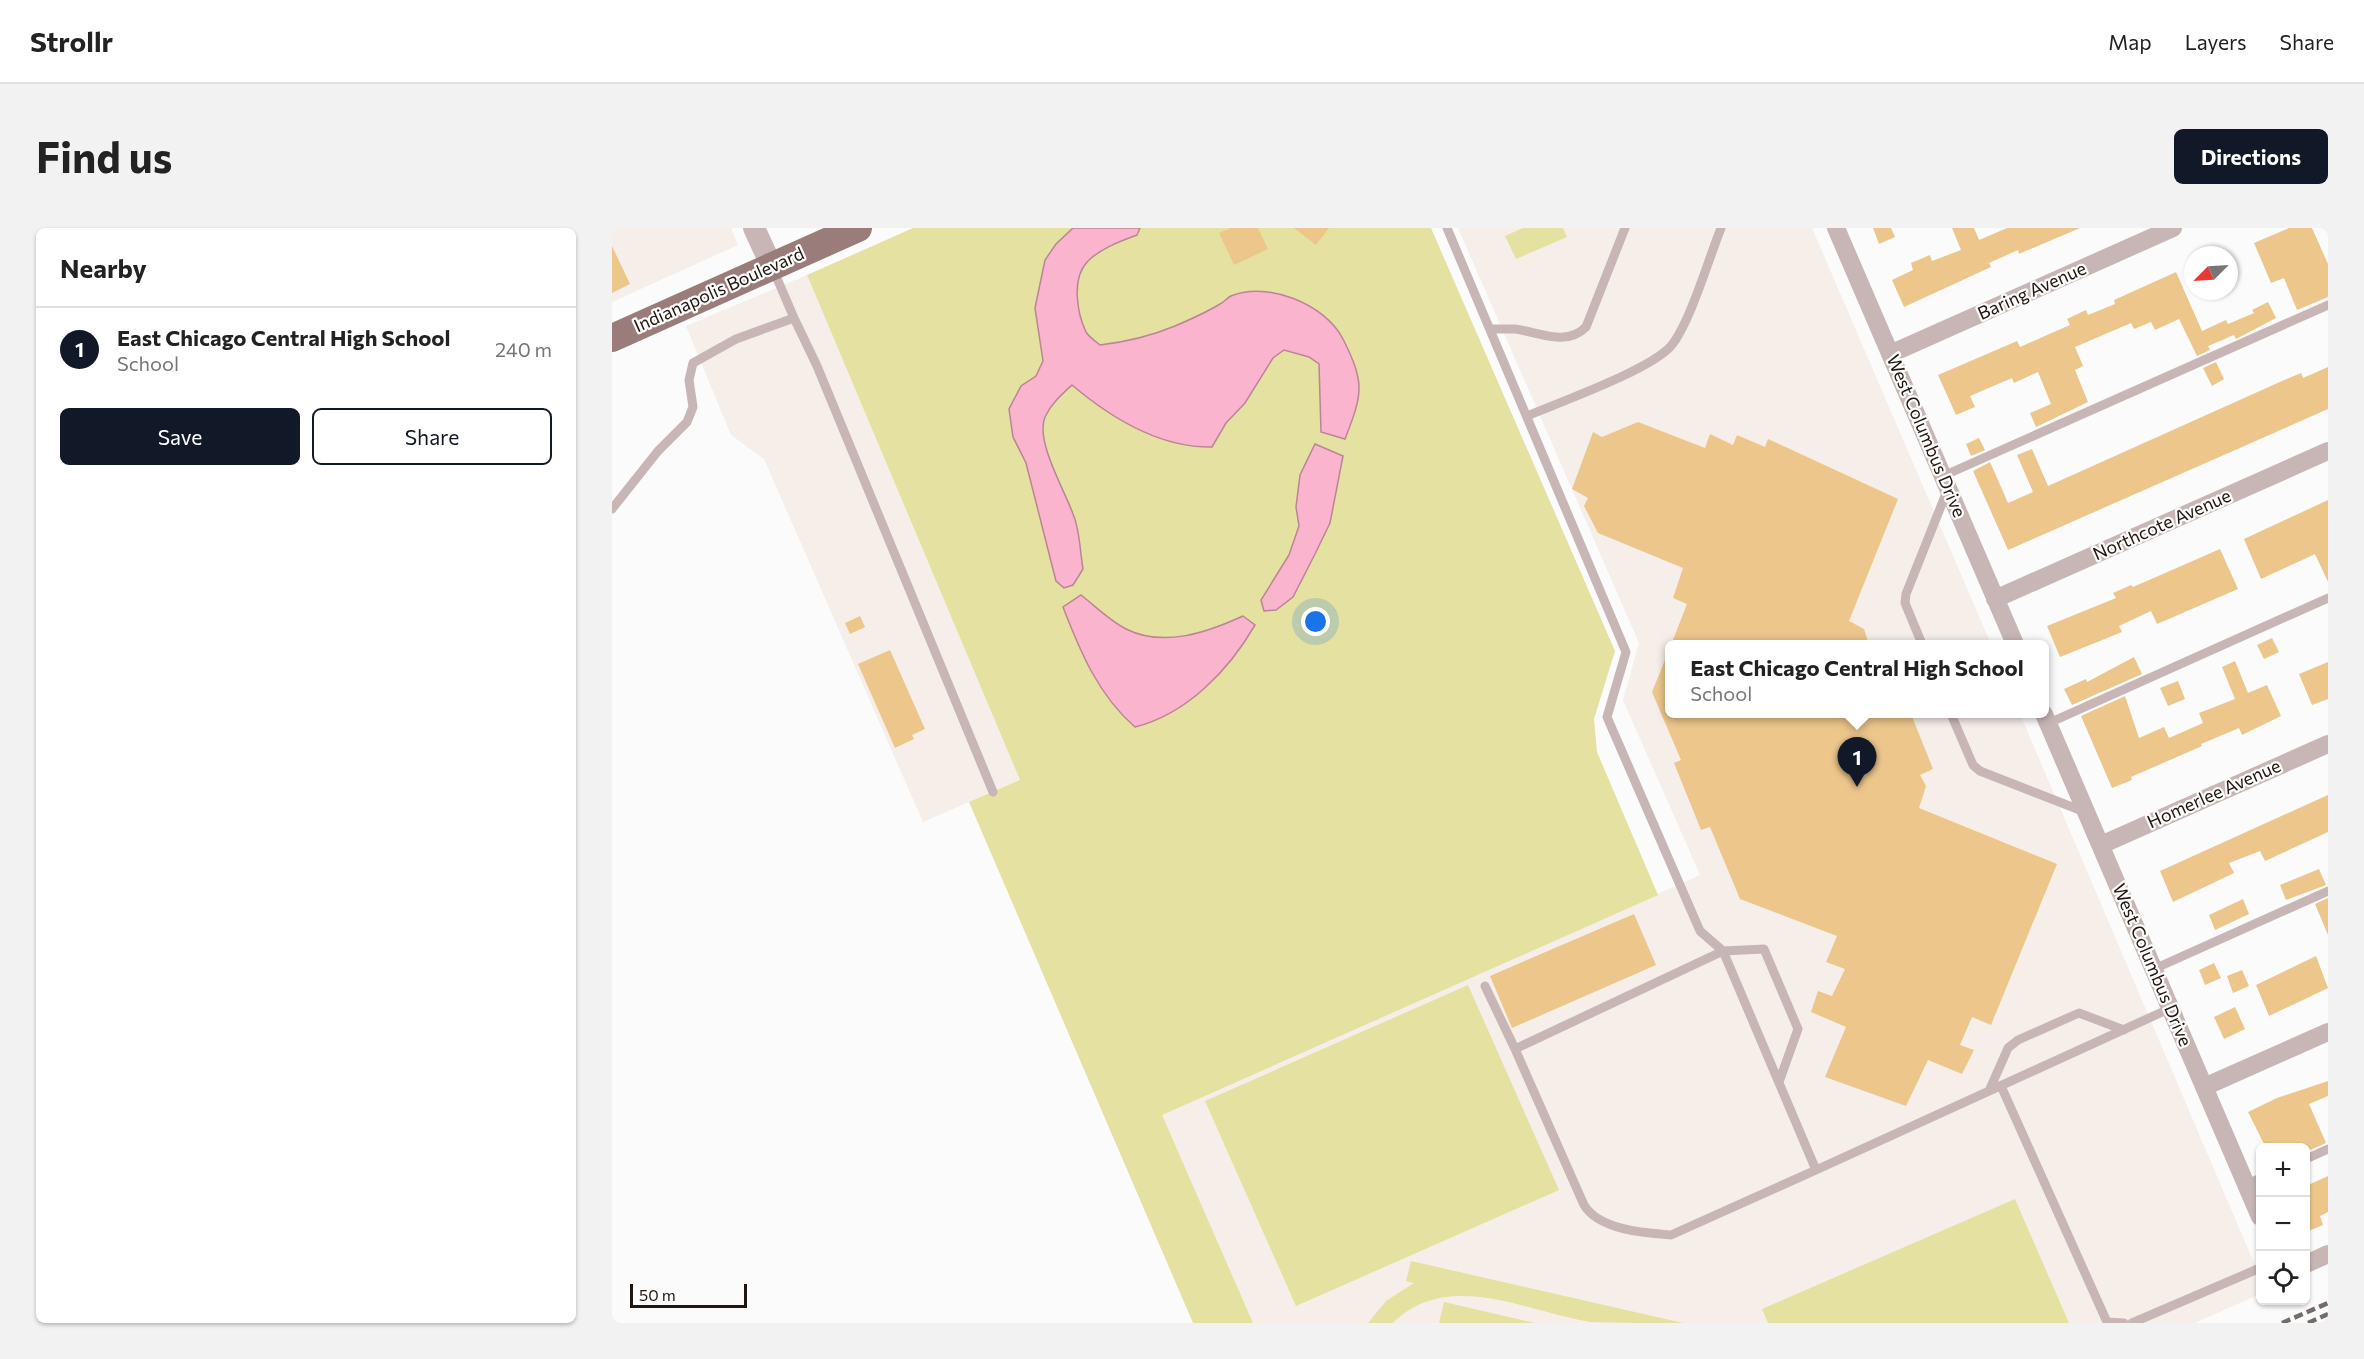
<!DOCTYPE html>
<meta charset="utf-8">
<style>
body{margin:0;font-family:Commissioner,sans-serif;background:#f2f2f2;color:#222}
.controls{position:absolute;right:18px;bottom:18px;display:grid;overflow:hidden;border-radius:9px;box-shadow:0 2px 4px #0004}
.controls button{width:54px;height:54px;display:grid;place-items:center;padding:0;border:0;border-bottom:2px solid #e0e0e0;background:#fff;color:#222;font:30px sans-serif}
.compass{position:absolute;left:1572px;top:18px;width:54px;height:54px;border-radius:50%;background:#fff;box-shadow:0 2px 4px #0004;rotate:246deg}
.scale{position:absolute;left:18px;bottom:15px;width:117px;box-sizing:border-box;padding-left:6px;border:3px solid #211610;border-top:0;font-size:16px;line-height:21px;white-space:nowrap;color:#211610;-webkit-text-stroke:4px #fbfbfb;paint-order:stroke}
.you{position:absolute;left:704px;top:394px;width:21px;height:21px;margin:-15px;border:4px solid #fff;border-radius:50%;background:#1a73e8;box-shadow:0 0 0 9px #1a73e833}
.badge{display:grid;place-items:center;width:39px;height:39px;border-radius:50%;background:#111827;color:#fff;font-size:20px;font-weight:700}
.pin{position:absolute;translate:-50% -50px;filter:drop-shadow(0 2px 3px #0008)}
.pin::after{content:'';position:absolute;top:32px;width:21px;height:18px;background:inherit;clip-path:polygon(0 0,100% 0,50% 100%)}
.popup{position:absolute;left:1053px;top:412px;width:384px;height:78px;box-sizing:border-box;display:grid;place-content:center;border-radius:9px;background:#fff;filter:drop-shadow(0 2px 4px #0005);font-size:20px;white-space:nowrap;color:#767676}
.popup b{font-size:22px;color:#222}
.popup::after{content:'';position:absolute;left:50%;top:100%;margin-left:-12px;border:12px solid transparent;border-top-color:#fff}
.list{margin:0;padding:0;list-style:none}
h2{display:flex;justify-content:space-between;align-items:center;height:78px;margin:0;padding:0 24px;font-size:26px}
h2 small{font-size:20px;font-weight:400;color:#767676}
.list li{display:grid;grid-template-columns:39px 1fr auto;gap:18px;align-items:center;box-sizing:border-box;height:84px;padding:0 24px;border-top:2px solid #e0e0e0}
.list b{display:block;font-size:22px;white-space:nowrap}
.list p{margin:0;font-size:20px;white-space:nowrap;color:#767676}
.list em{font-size:20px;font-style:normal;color:#767676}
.actions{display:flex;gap:12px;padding:18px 24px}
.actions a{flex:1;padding:14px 0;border:2px solid #111827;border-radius:9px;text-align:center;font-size:21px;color:#111827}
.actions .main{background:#111827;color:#fff}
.icon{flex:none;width:33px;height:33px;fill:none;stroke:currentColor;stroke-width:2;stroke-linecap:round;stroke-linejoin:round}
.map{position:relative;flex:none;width:1716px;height:1095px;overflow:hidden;border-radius:9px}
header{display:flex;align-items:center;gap:36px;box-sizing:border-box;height:84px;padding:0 30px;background:#fff;border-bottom:2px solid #e0e0e0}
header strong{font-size:28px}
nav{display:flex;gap:33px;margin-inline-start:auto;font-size:21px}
.intro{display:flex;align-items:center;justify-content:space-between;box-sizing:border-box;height:144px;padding:0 36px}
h1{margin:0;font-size:42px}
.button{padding:15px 27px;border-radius:9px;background:#111827;color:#fff;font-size:21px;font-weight:700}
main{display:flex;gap:36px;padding:0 36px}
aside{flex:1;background:#fff;border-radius:9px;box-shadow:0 2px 4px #0004}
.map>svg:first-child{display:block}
.built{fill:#f6eee9}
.green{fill:#e4e1a1}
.water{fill:#fbb4cd;stroke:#ba8594;stroke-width:1.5}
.building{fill:#ecc68b}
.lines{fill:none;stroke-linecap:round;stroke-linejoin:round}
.service{stroke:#c7b6b5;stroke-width:9}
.minor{stroke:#c7b6b5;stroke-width:18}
.tertiary{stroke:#c7b6b5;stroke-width:22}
.primary{stroke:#9a7d7a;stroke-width:28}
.rail{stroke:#736c68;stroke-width:4.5;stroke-dasharray:9 4.5;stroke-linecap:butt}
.labels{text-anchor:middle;stroke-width:4.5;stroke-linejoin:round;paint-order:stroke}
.street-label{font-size:18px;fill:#211610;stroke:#fbfbfb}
</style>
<header>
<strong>Strollr</strong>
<nav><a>Map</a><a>Layers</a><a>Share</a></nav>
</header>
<div class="intro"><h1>Find us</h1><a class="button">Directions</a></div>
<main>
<aside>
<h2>Nearby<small></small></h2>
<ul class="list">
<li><span class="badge">1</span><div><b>East Chicago Central High School</b><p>School</p></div><em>240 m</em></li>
</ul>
<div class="actions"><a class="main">Save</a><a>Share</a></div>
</aside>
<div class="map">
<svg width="1716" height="1095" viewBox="0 0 1716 1095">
<rect width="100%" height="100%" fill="#fbfbfb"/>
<path class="built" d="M0,0H119L126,17L0,74Z
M846,0H1200L1379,416H1058V486H1408L1648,1049V1066L1583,1095H641L549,887L1088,647L1011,472L1027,415Z
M195,47L408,552L311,594L152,231L119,207L74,98Z"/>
<path class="green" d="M301,0H819L1003,423L982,491L985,524L1046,667L550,887L641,1095H581L357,574L408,552L195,47Z
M911,0H951L955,9L904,31L893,8Z
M856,757L947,962L684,1078L593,873Z
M1403,971L1457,1095H1156L1150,1081Z
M799,1033L1071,1095C1041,1095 1007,1095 978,1094C914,1083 835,1041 781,1095H756L774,1073L802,1055L794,1053Z
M832,1074L923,1095H827Z"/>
<path class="water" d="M461,0H528L525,7C509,13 489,20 476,33C459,50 465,85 474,104C477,109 483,113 488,117C513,114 539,108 563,98C577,92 595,84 608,76C612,74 615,70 619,68C656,53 713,76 731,111C753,155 751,165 733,211L709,204L707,136L697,129L672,122L661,130L633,175L614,195L600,219C547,220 499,190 460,157C449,167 439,176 433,189C423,213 453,263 461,286C468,302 468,324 471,341L461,357L452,360L444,353L414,235L401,209L397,181L409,158L424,148L431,133L423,80L433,32L444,16Z
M703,216L731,228L718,295L703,326L681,369L664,382L652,383L649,372L677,327L687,298L684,279L688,247Z
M469,367C483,378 498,393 514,401C552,420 596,404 631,388L643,397C617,442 575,486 523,499C486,467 468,423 451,379Z"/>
<path class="building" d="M619,0H646L656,21L622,37L607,5Z
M682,0H717L704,17Z
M1261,0H1279L1283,9L1267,16Z
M1340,0H1362L1367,12L1395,0H1468L1407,26L1406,22L1377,35L1379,39L1292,79L1280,52L1301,42L1299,35L1318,27L1320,33L1349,22Z
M1677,0H1700L1716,36V69L1685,82L1672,50L1659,55L1642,15Z
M0,18L18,56L0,65Z
M1564,44L1590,103L1614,92L1616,96L1642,85L1640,82L1656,74L1664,90L1624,111L1622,107L1596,118L1598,122L1585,128L1567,91L1543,102L1539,94L1522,101L1519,95L1463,119L1471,138L1463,142L1476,174L1424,199L1418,185L1439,176L1426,144L1402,155L1400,150L1358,168L1363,179L1344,187L1326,147L1405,113L1408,119L1435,107L1458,97L1455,91L1474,82L1476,87L1503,76L1502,72Z
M1604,134L1612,151L1600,158L1591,140Z
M1716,139V181L1396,322L1361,243L1378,234L1396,275L1421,264L1405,227L1420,221L1436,258L1670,153L1689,145L1691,150Z
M1026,194L1093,220L1098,206L1121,217L1125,207L1153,219L1156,211L1286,271L1237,393L1252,401L1257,417H1059L1075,376L1061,370L1071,340L986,305L972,278L976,270L960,261L981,204L990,209Z
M1367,210L1373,222L1359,228L1354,216Z
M1716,272V354L1703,326L1649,351L1632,311Z
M1608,321L1626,361L1545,396L1539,383L1507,398L1510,404L1448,429L1435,398L1504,370L1501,365L1519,357L1521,359Z
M248,388L253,399L238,406L233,395Z
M1660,410L1667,424L1652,431L1645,417Z
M278,422L313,501L300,507L302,511L283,520L246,436Z
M1057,422L1058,486H1299L1321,541L1308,547L1314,558L1307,580L1445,636L1379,797L1360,789L1348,817L1362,822L1350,846L1316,832L1294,878L1213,849L1234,799L1199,784L1206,763L1220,768L1233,741L1214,734L1225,708L1128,671L1098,599L1089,602L1062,535L1069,532L1040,464Z
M1522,429L1530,446L1460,477L1452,461L1474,451L1475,454Z
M1623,433L1636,465L1655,457L1669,488L1630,507L1627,500L1589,516L1590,518L1519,549L1520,552L1500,560L1469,488L1513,468L1527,510L1552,499L1557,510L1591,495L1587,485L1623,471L1610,439Z
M1716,434V471L1700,477L1687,446Z
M1566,453L1573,471L1556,478L1548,460Z
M1716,567V604L1653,633L1648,623L1617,635L1622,645L1561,674L1548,643Z
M1707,641L1714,657L1674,672L1668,657Z
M1716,670V707L1703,676Z
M1631,671L1637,686L1603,702L1597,687Z
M1022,686L1044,737L900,800L878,748Z
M1704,728L1716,760L1657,788L1644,757Z
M1602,735L1609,750L1593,757L1587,742Z
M1630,742L1637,758L1621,765L1615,748Z
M1623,779L1633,801L1612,811L1602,789Z
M1716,853V868L1697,876L1714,915L1698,922L1697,920H1654L1636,884L1665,870Z
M1716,948V984L1708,988L1711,997L1694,1004V958Z"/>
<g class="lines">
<path class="service" d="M835,0L1014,424L995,489L1088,703L1111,723L1204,942L1559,780
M182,90L205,138L381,564
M879,101C887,101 895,101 903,101C927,104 954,119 974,99L1013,0
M915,188C948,174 1038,142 1059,118C1078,95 1097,30 1109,0
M1331,248L1716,77
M0,281L46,223L75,194L81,179L77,152L81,135L124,111L182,90L161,41
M1310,416L1293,375L1294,366L1335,263
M1339,486L1361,537L1368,543L1473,584
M1437,495L1716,370
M1542,741L1716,663
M873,758L903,821
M1167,854L1186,801L1152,721L1111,723L903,821L972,977C987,1002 1033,1005 1059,1007L1204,942
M1389,858L1495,1094L1512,1095
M1377,863L1396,820L1406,812L1467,785L1512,802
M1694,931L1716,921
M1634,957L1648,950
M1520,1095L1648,1040"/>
<path class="minor" d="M1224,0L1403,416
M1278,126L1561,0
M1383,371L1716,223
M1432,486L1648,989
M1489,617L1716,516
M1592,859L1716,804
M1694,1036L1716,1026"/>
<path class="tertiary" d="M142,0L160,39"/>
<path class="primary" d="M0,110L246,0"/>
<path class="rail" d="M1670,1095L1716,1075
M1696,1095L1716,1086"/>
</g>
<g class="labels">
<g class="street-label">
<text transform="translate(107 62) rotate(-24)" y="6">Indianapolis Boulevard</text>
<text transform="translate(1420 63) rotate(-24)" y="6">Baring Avenue</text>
<text transform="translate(1314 208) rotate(67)" y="6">West Columbus Drive</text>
<text transform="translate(1550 297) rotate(-24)" y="6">Northcote Avenue</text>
<text transform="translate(1602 566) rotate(-24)" y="6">Homerlee Avenue</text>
<text transform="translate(1540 737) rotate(67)" y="6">West Columbus Drive</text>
</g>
</g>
</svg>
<div class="controls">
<button>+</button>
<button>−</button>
<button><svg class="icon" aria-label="locate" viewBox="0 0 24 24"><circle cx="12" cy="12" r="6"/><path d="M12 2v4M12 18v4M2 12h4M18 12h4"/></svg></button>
</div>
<svg class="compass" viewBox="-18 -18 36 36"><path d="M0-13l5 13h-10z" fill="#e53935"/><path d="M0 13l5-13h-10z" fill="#767676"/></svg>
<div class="scale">50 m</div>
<div class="you"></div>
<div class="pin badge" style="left:1245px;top:559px">1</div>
<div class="popup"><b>East Chicago Central High School</b>School</div>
</div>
</main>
